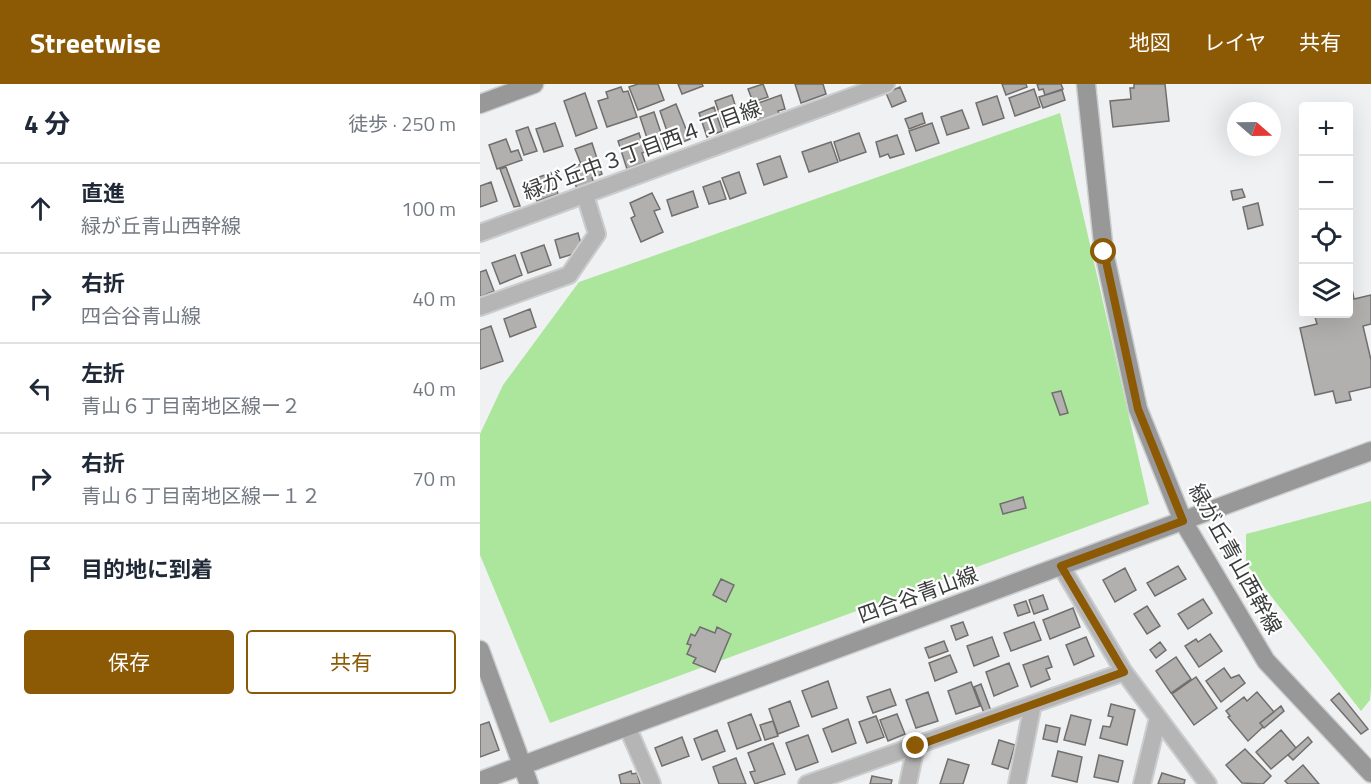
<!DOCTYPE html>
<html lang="ja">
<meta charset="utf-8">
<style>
body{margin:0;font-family:"Titillium Web","Noto Sans JP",sans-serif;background:#f6f6f7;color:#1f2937}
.controls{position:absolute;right:18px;top:18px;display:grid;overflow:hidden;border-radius:6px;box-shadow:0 6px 24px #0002}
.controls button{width:54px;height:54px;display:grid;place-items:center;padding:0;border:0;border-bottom:2px solid #e0e1e3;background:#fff;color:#1f2937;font:30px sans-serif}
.compass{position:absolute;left:747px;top:18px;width:54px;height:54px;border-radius:50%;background:#fff;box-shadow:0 6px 24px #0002;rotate:110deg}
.stop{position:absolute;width:18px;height:18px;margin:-14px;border:4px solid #8c5905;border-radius:50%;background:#fff}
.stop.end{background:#8c5905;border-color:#fff;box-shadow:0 2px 6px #0008}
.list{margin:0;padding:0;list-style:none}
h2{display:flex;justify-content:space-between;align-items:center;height:78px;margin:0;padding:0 24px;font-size:26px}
h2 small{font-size:20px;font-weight:400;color:#747a83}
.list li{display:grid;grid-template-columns:39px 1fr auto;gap:18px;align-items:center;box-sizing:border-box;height:90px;padding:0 24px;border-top:2px solid #e0e1e3}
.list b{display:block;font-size:22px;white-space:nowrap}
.list p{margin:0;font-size:20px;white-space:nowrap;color:#747a83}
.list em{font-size:20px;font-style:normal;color:#747a83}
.actions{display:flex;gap:12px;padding:18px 24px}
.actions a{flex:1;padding:14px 0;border:2px solid #8c5905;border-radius:6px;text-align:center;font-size:21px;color:#8c5905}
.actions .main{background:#8c5905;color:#fff}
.icon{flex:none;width:33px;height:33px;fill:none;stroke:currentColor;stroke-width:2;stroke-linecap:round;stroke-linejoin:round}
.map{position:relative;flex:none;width:891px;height:700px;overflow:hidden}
header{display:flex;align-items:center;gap:36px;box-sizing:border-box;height:84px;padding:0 30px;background:#8c5905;color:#fff}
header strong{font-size:28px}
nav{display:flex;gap:33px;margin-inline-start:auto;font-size:21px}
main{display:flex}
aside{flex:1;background:#fff}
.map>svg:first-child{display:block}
.green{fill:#abe69c}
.building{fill:#b2b0af;stroke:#716f6e;stroke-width:1.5}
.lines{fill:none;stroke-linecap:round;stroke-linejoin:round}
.street-casing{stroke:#cccdce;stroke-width:20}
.secondary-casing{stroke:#cccdce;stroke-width:21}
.street{stroke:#b6b5b5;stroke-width:16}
.secondary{stroke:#999898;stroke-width:18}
.route{stroke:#8c5905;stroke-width:8}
.labels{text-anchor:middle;stroke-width:4.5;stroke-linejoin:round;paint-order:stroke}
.street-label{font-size:21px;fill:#3a3b3b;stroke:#fefeff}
</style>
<header>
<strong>Streetwise</strong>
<nav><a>地図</a><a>レイヤ</a><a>共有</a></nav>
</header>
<main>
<aside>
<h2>4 分<small>徒歩 · 250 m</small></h2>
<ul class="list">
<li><svg class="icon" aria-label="ahead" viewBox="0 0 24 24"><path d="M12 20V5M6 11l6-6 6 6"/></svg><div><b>直進</b><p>緑が丘青山西幹線</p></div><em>100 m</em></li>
<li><svg class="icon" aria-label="right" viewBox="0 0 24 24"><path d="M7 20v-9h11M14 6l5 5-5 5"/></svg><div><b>右折</b><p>四合谷青山線</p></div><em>40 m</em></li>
<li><svg class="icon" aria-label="left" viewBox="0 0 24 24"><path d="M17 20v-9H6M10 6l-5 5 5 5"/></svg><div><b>左折</b><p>青山６丁目南地区線ー２</p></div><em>40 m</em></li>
<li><svg class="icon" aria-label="right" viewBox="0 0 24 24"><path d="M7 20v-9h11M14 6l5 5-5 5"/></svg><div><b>右折</b><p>青山６丁目南地区線ー１２</p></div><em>70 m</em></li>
<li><svg class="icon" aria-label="arrive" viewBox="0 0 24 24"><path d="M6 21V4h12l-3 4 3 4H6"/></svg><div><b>目的地に到着</b></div></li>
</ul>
<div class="actions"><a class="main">保存</a><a>共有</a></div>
</aside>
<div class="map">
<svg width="891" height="700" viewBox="0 0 891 700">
<rect width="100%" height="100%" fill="#f0f1f3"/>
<path class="green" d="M580,29L669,420L70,639L0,471V350L23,301L99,198Z
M891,417V604L890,616L881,627L766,480V450Z"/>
<path class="building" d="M158,0H178L184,16L158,26L149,3Z
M198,0H222L223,2L202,10Z
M283,0L288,13L273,18L268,5Z
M315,0H343L346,10L321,19Z
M522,0H546L547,3L526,11Z
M557,0H581L583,5L565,11L563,5L559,6Z
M654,0H685L689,37L633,43L630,17L651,15L650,4H654Z
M141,3L143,8L148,7L157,33L127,43L118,17L128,14L126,8Z
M420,3L426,17L412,23L406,9Z
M554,5L560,23L535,32L529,14Z
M582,6L585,16L563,24L559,13Z
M105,9L117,44L96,52L84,17Z
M252,11L260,37L244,43L235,17Z
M301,11L305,25L298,27L299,30L278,37L273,21Z
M517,12L524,34L503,41L496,19Z
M196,20L210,55L203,58L200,50L189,53L180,27Z
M234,23L242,47L227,53L219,29Z
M482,26L489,44L467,51L461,33Z
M174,28L186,64L181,66L178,60L170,63L160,33Z
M442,29L445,39L429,45L425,35Z
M75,39L83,62L64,68L56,45Z
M452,39L459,59L436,67L429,47Z
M48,43L57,67L44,71L36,47Z
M159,49L165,68L162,69L165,78L147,85L138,57Z
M379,49L386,68L360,77L354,58Z
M417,51L424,70L410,74L408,70L400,73L396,58Z
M26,55L31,68L38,66L42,76L17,85L9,61Z
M351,58L358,78L329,88L322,68Z
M112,59L122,90L112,94L114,99L97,105L90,84L101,80L95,65Z
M300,72L307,93L284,101L277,80Z
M26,83L40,122L34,123L20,85Z
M259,88L266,109L250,115L242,94Z
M71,89L78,110L57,117L50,96Z
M240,97L246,115L229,120L223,103Z
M11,98L17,117L0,123V102Z
M762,105L765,113L753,116L751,107Z
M213,107L218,123L192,132L187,116Z
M172,109L180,125L174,127L183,148L161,158L151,134L155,132L150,119Z
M778,119L783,141L768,145L763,123Z
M98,149L103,167L80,174L75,156Z
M64,161L71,181L48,189L41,169Z
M35,171L42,191L20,200L12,179Z
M6,186L14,207L0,213V188Z
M871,200L874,215L891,211V240L883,242L891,276V303L869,308L871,316L856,319L853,307L835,311L820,244L837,240L834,230H868V201Z
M50,225L56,243L30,253L24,235Z
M11,242L23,277L0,285V246Z
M581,307L588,329L580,331L572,309Z
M543,413L546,424L523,430L520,420Z
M698,482L706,495L675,512L667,499Z
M645,484L656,506L635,518L623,496Z
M241,495L254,501L246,518L233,511Z
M563,511L568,525L554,530L549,516Z
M723,515L732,529L708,545L698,530Z
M546,517L550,528L538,532L534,521Z
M667,522L680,542L667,550L654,530Z
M593,524L600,543L570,555L563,536Z
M483,538L488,551L476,556L471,542Z
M554,538L561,556L531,567L524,549Z
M220,543L235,549L237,543L251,550L235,588L213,579L216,574L207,570L211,561L207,560L211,550L215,552Z
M730,550L742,567L719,583L705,562L716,555L718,558Z
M512,553L519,572L494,582L487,562Z
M606,553L614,572L594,581L586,561Z
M464,557L468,567L449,574L445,564Z
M680,558L686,566L676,574L670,566Z
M470,571L477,588L455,597L449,579Z
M568,572L572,583L566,585L570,595L551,603L543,581Z
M696,573L711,595L691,609L676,587Z
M529,579L538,602L514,612L506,588Z
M744,584L751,594L759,591L765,599L741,618L726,597Z
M716,593L737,624L714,641L692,610Z
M348,597L357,624L332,633L322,607Z
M491,598L500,622L476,630L468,607Z
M501,600L511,627L504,629L494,603Z
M410,605L416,621L393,629L387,613Z
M448,608L458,637L436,644L426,616Z
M777,608L794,628L780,639L783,643L768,657L748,633L750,632L746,627L764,613L767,617Z
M859,609L888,645L881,650L851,616Z
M310,617L319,642L298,650L289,625Z
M631,620L655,626L647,661L620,654L623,642L630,643L633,633L628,632Z
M801,622L804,627L784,644L780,639Z
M271,630L281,656L257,665L248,639Z
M417,630L425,650L408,657L400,636Z
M591,631L611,636L605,661L584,656Z
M396,632L404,653L387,659L379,638Z
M368,635L376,659L352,668L343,645Z
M293,637L298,652L285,656L280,641Z
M9,638L19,666L0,673V641Z
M566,641L580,644L577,658L563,655Z
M237,646L245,667L222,676L214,655Z
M801,646L816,664L791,685L776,668Z
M328,651L338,678L316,686L306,659Z
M202,653L209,672L182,682L175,664Z
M828,653L832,658L813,676L808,671Z
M519,656L535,661L528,685L512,680Z
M293,659L305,690L275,700L270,688L275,687L268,669Z
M765,665L791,692L783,700L762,699L746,681Z
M578,667L602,673L597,698L572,692Z
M619,671L643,677L638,698L614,693Z
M256,674L266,700H239L233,683Z
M468,675L489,681L483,700H460Z
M823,681L839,700H808L805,697Z
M151,687L152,690L157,689L160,700H141L139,691Z
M682,689L705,696L704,700H678Z
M392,692L412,696L411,700H390Z"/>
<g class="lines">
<defs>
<path id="street" d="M0,149L406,0
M0,223L89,191L117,150L105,111
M581,482L644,588L728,700
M147,642L172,700
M327,700L644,588
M428,700L436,662
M537,700L553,620
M662,700L678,634"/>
<path id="secondary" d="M606,0L624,168L658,325L703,437L786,577L891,689
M0,20L54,0
M0,566L49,700
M0,697L891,367"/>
</defs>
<use href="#street" class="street-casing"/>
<use href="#secondary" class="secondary-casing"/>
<use href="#street" class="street"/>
<use href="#secondary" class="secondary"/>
</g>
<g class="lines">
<path class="route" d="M436,662L644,588L581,482L703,437L658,325L624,168"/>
</g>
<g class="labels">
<g class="street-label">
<text transform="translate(162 66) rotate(-20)" y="7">緑が丘中３丁目西４丁目線</text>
<text transform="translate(755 475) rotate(61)" y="7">緑が丘青山西幹線</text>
<text transform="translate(438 511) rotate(-20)" y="7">四合谷青山線</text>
</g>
</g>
</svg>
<div class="controls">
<button>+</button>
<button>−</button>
<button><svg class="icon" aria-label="locate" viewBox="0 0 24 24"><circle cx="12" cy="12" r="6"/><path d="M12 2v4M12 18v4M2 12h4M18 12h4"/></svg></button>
<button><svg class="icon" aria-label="layers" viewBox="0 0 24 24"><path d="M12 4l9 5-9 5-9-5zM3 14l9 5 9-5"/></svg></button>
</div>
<svg class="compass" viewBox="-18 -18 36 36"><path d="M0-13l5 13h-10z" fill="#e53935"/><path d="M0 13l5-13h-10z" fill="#747a83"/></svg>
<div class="stop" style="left:624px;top:168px"></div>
<div class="stop end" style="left:436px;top:662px"></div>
</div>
</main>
